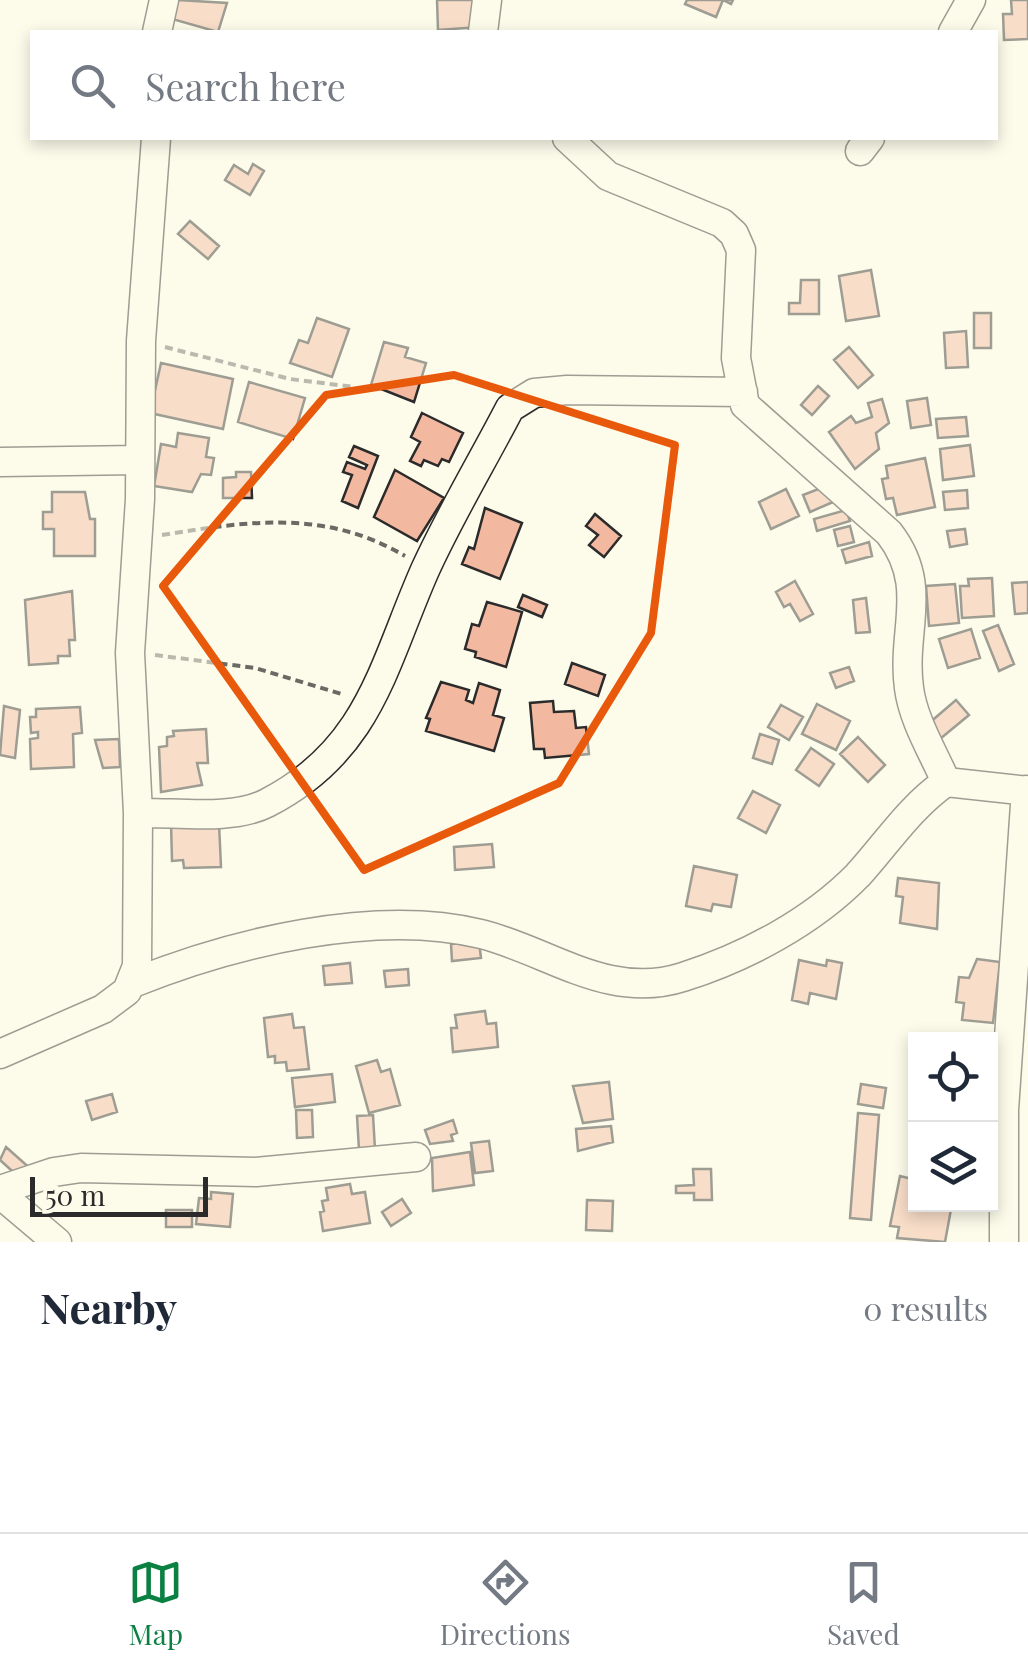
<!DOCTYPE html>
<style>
body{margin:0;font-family:"Playfair Display",serif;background:#f6f6f7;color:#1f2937}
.controls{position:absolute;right:30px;bottom:30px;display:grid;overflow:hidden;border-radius:0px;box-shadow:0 5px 15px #0003}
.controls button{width:90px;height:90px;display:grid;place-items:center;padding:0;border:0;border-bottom:2px solid #e0e1e3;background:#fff;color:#1f2937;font:50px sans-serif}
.scale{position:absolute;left:30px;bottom:25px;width:178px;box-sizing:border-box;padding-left:10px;border:5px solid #2b2b2b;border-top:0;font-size:28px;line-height:35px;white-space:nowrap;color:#2b2b2b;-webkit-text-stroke:8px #fdfbea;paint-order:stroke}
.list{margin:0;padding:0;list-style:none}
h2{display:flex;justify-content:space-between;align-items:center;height:130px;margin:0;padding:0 40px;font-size:42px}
h2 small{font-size:32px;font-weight:400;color:#747a83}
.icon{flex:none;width:55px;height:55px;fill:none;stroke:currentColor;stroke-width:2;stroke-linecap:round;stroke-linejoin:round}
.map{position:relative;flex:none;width:1028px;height:1242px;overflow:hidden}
.search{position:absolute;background:#fff;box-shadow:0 5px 15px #0003;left:30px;right:30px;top:30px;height:110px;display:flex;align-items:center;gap:25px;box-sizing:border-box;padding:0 35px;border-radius:0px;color:#747a83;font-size:38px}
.sheet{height:290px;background:#fff}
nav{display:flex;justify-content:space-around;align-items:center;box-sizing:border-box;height:140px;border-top:2px solid #e0e1e3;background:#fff;font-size:28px;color:#747a83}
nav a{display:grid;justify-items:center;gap:5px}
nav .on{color:#0b8043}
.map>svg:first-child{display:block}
.building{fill:#f2b8a0;stroke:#2b2b2b;stroke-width:2.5}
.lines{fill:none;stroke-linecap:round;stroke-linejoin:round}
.minor-casing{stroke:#2b2b2b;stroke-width:31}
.path{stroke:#6a6964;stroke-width:4;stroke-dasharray:8 5;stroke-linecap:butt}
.minor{stroke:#fdfbea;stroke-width:28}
.marked{fill:none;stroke:#e8590c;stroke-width:8;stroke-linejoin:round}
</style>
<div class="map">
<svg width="1028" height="1242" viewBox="0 0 1028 1242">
<rect width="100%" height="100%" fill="#fdfbea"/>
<path class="building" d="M178,0L227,3L218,32L172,19Z
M437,0H478L480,27L438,30Z
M687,0H733L731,4L723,0L716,17L685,4Z
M1011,0H1028V39L1004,40L1003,14H1012Z
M253,164L264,171L250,195L225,180L234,165L248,174Z
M190,221L219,246L208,259L178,234Z
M871,270L879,316L846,321L839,276Z
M801,280H819V314H789V303H800Z
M974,313H991V348H974Z
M317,318L349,329L332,377L290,363L299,340L308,343Z
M966,331L968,367L946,368L944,333Z
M384,342L408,348L405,357L426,363L414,402L371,385Z
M849,347L873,375L858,388L834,360Z
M161,363L233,379L223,429L150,413Z
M249,382L305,398L293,439L238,422Z
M818,386L829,396L812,415L801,405Z
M927,398L931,425L911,428L907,401Z
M882,399L889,423L876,433L879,449L855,469L829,432L851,416L856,423L872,417L868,403Z
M422,413L463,433L449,462L442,459L438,466L424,460L421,466L410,461L420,442L411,437Z
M966,417L968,436L938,438L936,419Z
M178,433L209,438L206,457L214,458L211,475L201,474L192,492L154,486L161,444L176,447Z
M970,445L974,476L943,480L940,449Z
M354,446L378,456L358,508L342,501L352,475L343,472L347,462L365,469L367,465L349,457Z
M925,458L935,507L897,515L893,498L886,499L882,479L888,478L886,466Z
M395,470L444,498L417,541L374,517Z
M236,472H251L252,498H223V478L236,477Z
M826,486L833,502L810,512L803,495Z
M786,489L799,516L771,529L759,502Z
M967,490L968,508L945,510L943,492Z
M52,492H85L90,519H95V556H54V529H43V512H52Z
M485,508L522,523L500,579L462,564L469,547L474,549Z
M846,510L850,521L817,531L814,519Z
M595,514L621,536L604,557L589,545L598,535L586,526Z
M850,526L854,542L838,546L834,530Z
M965,529L967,544L950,547L947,531Z
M869,542L872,556L846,563L842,550Z
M992,578L994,616L962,618L960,586H969L968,579Z
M795,581L813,614L800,621L790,604L784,607L776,592Z
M1028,582V613L1015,614L1012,583Z
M955,584L959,623L929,626L926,586Z
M72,591L75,640H69L70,656H58V663L29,665L25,600Z
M523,595L547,605L542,617L518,607Z
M866,598L870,632L856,633L853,600Z
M487,602L522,612L506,667L475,657L476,652L465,649L472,624L479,626Z
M998,625L1014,664L999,671L983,631Z
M971,629L980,658L948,668L939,639Z
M572,663L605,675L598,696L565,684Z
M849,667L854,681L836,688L830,673Z
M441,682L469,690L466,700L473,703L479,683L500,690L493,715L504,718L494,751L426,731L430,719L426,718Z
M956,700L969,715L940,739L928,724Z
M553,701L554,712L574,711L576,728L586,727L589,754L545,758L544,749H534L530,703Z
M817,704L850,721L836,750L802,734Z
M781,705L803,717L789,740L768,727Z
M4,706L20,710L15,758L0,755Z
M80,707L82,733L73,734L74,767L31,769L30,739L38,738V732L31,733L30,717H36V709Z
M206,729L208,763H197L202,785L161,792L159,747L167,746V737L174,736L173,731Z
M760,734L779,740L772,764L753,758Z
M858,737L885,765L868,782L840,754Z
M119,739L120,767L103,768L95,740Z
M811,748L834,764L819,786L796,770Z
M753,791L780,805L766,833L738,818Z
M171,823H219L221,867L184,868L183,860L172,861Z
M492,844L494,867L455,870L454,847Z
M694,866L737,875L731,907L713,904L711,911L686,906Z
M898,878L939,883L937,929L900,923L903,897L896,896Z
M479,942L481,958L452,961L451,944Z
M977,959L1000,962L993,1023L962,1020L964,1003L956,1002L959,977L969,978Z
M799,960L826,966L827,960L842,963L836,999L810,993L808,1004L792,1000Z
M350,963L352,983L325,985L323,966Z
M408,969L409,985L386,987L384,971Z
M485,1011L487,1024L496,1023L498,1047L453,1052L451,1028H457L455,1015Z
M292,1014L294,1028L304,1027L309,1069L287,1071L286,1062L275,1063V1056L268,1057L264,1018Z
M377,1060L381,1072L390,1069L400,1105L369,1113L356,1066Z
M332,1074L335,1102L295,1107L292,1078Z
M609,1082L613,1119L583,1123L573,1086Z
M861,1084L886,1088L883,1108L858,1104Z
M112,1094L117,1112L92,1120L86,1101Z
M296,1110H312L313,1137L297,1138Z
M858,1113L879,1115L871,1220L850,1218Z
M373,1115L375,1149L359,1150L357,1116Z
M453,1120L457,1133L451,1135L453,1141L430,1144L425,1130Z
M611,1126L613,1142L578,1151L576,1129Z
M489,1141L493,1171L475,1173L471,1143Z
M6,1147L32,1170L22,1180L0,1160Z
M470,1152L474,1185L433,1191L432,1158Z
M693,1169H711L712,1200H694V1193H676V1186L694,1185Z
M900,1176L916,1180V1204H952L945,1242L897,1238L899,1227L890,1226Z
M350,1184L352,1194L365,1192L370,1223L323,1231L320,1212L324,1211L322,1201L328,1200L326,1188Z
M211,1192L233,1194L230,1227L196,1224L199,1198L211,1199Z
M402,1199L411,1213L391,1226L382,1212Z
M587,1200L613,1201L612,1231L586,1230Z
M166,1210H192V1227H166Z"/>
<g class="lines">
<defs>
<path id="minor" d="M157,32L164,0
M483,32L487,0
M953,32L971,0
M567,138L608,176L722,223L734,234L741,250L736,358L745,405L889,533C930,586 901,629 909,688C913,720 933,752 946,782
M860,151L870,138
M0,462L138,460
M138,813C176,812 233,821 267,803C370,750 383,665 425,570C450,515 482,462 510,408L534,393L567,390L743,392
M133,983C232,943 374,908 481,934C549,951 609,1001 683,977C746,957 812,922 858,875C887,843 910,807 946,782L1028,791
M0,1054L103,1009L127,991L137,966L138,813L130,653L140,499L141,341L156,138
M0,1190L54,1172L81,1168L256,1172L416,1157
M0,1194L57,1242
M1004,1242V1110L1026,790"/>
</defs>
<use href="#minor" class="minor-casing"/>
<path class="path" d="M165,347L290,379L354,387
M162,535C249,521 325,509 405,556
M155,655L255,668L345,695"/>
<use href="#minor" class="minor"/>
</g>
<path d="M0 0H1028V1242H0ZM454,375L675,445L651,633L559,783L364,870L163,586L326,395Z" fill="#fdfbea" fill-opacity=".55" fill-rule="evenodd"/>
<path class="marked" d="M454,375L675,445L651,633L559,783L364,870L163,586L326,395Z"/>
</svg>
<div class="controls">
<button><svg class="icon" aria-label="locate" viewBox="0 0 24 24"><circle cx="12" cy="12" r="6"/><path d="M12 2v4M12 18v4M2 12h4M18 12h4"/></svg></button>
<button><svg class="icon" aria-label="layers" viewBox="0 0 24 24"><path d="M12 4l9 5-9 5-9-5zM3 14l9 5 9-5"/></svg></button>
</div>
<div class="scale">50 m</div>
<div class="search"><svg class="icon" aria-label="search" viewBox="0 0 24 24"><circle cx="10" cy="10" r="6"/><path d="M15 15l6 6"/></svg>Search here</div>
</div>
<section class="sheet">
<h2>Nearby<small>0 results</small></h2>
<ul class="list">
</ul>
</section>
<nav>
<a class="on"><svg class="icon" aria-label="map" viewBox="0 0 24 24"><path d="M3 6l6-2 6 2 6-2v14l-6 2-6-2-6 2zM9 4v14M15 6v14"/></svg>Map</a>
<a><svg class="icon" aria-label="directions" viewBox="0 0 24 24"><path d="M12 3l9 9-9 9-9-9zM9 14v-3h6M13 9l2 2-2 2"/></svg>Directions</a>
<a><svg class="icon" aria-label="saved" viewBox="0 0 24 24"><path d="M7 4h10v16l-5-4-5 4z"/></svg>Saved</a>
</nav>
